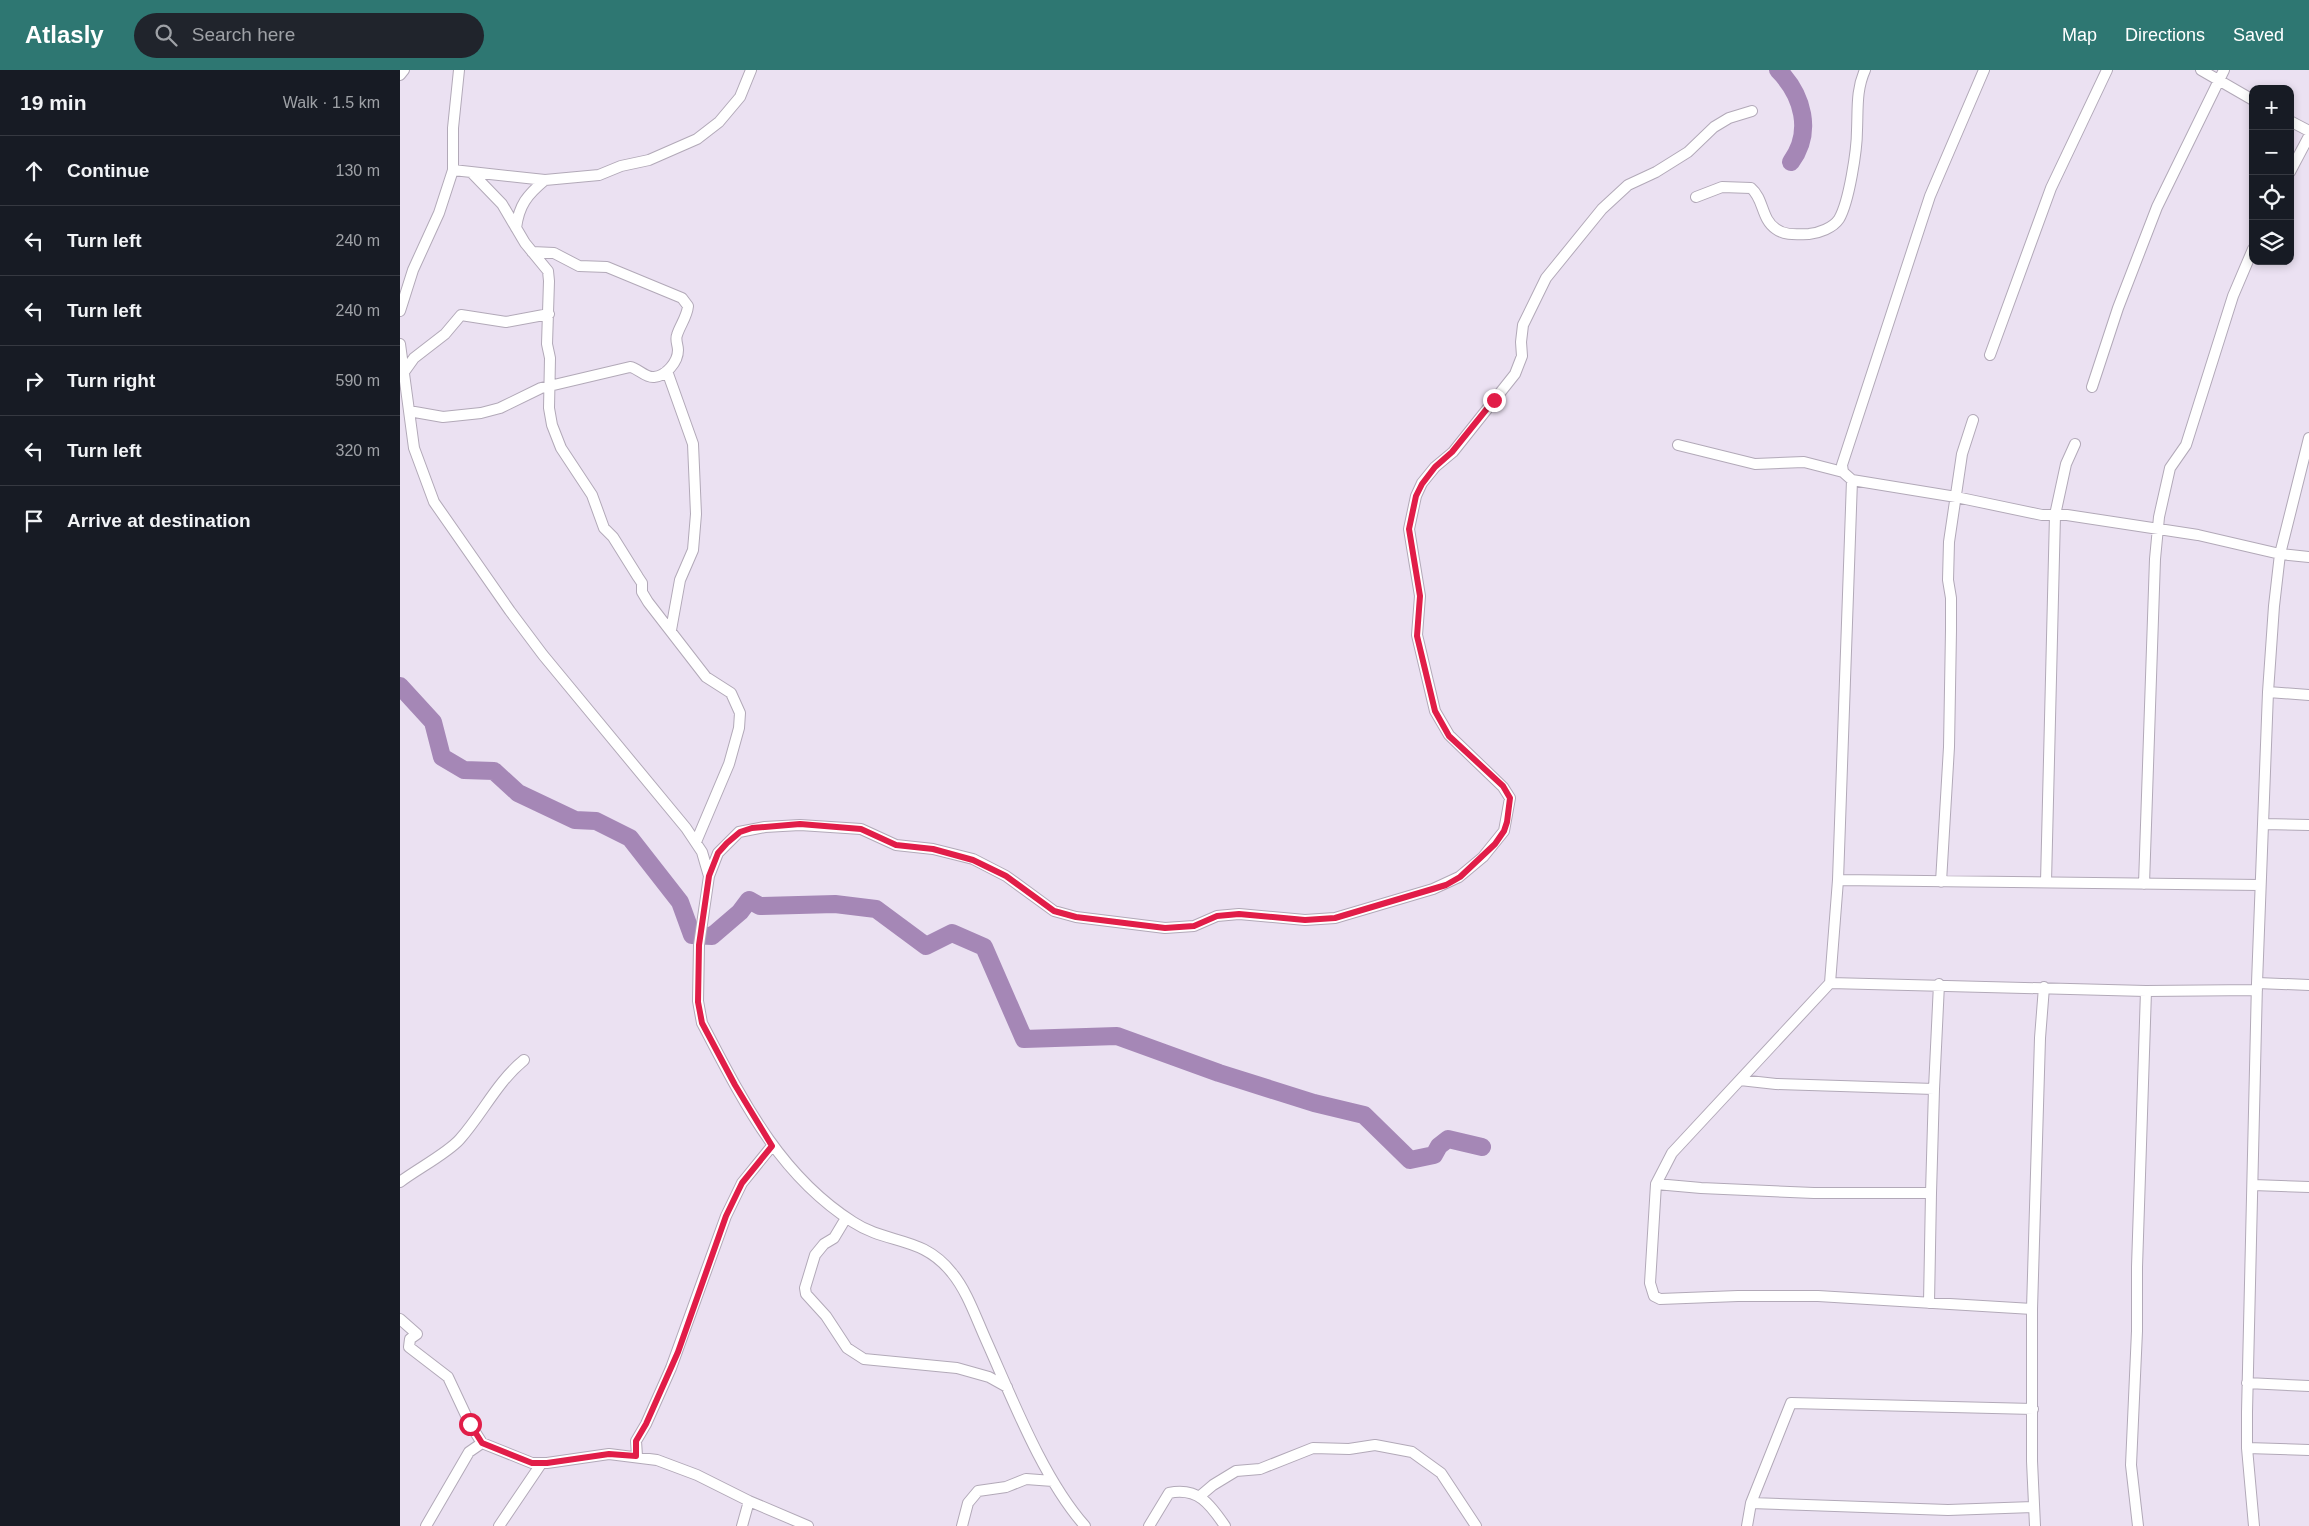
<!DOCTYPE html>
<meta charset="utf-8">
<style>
body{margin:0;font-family:Arial,sans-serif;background:#20242c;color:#f1f3f6}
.controls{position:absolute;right:15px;top:15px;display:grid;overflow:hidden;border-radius:10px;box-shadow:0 2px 8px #0003}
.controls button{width:45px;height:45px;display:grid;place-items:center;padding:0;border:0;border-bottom:1px solid #363941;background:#171b24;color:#f1f3f6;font:25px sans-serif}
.stop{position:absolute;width:15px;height:15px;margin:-11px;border:4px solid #e11d48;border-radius:50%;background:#fff}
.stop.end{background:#e11d48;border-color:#fff;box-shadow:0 1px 5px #0008}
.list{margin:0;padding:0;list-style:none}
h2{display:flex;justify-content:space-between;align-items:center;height:65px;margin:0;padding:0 20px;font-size:21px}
h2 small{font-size:16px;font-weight:400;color:#9ea1a6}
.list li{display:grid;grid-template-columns:32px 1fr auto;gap:15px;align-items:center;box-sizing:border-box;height:70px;padding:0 20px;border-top:1px solid #363941}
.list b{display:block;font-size:19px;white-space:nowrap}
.list em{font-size:16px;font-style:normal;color:#9ea1a6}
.icon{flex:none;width:28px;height:28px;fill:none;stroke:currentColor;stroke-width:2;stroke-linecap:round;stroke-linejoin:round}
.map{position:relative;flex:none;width:1909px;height:1456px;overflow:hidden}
header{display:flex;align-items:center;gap:30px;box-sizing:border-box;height:70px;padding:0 25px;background:#2e7772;color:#fff}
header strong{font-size:24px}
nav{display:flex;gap:28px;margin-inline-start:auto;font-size:18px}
.search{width:350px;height:45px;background:#20242c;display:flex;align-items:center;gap:12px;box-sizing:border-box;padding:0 18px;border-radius:28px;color:#9ea1a6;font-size:19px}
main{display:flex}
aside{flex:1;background:#171b24}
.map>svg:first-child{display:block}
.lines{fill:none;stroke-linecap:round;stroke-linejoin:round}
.river{stroke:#a587b6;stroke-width:18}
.minor-casing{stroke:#b2a9b8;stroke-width:12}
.minor{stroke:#fff;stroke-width:10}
.route{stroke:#e11d48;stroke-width:6}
</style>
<header>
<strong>Atlasly</strong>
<div class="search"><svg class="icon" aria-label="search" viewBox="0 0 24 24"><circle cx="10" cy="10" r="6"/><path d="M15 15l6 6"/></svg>Search here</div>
<nav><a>Map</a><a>Directions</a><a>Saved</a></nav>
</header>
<main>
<aside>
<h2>19 min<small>Walk · 1.5 km</small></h2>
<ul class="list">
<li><svg class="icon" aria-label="ahead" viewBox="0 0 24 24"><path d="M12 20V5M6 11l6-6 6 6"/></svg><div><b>Continue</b></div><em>130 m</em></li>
<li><svg class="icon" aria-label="left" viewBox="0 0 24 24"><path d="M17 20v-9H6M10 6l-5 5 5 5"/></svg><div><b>Turn left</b></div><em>240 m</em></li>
<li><svg class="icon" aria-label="left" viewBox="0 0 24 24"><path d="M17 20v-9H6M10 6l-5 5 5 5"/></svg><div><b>Turn left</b></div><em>240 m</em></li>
<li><svg class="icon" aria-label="right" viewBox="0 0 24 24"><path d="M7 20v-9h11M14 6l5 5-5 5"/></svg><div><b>Turn right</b></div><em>590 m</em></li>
<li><svg class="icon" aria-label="left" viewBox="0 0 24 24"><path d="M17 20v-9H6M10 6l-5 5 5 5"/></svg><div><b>Turn left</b></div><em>320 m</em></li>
<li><svg class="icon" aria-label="arrive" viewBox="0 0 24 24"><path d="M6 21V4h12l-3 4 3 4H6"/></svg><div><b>Arrive at destination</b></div></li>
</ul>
</aside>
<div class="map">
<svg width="1909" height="1456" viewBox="0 0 1909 1456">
<rect width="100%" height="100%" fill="#ebe1f2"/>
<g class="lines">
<path class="river" d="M1378,0C1403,25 1413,62 1391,92
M0,616L33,652L42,687L64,700L94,701L118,723L175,750L196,751L230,768L280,832L292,865L312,866L340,842L349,830L360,836L435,834L476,839L526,876L552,863L584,877L624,969L717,966L819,1003L914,1033L964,1045L1010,1090L1034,1085L1039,1076L1048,1069L1082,1077"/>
<defs>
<path id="minor" d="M1584,0L1530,126L1442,395L1443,402L1452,410L1556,427L1642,445H1667L1798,465L1880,484L1909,487
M1801,0L1853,30
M0,5L4,0
M1890,51L1909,61
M53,100L145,110L199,105L221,96L249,90L297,69L319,52L340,27L351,0
M1890,102L1909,66
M73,104L102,134L125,173L148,201L149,211L147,274L150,288L149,338L152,355L161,378L192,425L204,458L213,467L238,507L242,513V522L248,532L306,607L331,623L340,643L339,658L329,694L296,772
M1296,127L1322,117L1351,118C1364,129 1361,149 1376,159C1385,166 1398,164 1409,164C1419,163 1433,158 1439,149C1449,132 1457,80 1457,60C1458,39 1456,20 1465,0
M116,158C119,135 127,125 145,110
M0,241L13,200L39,143L53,100V58L59,0
M0,274L14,378L34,432L110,541L143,585L286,758L302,782L309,806L299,875L298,931L302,953C342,1029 378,1104 453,1152C488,1175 522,1165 552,1203C567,1221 576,1248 586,1270C612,1328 643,1409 685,1456
M1590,285L1651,118L1707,0
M267,301L293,374L296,444L293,480L280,510L271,560
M4,302L14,288L45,264L61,245L106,252L149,244
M1692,317L1718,238L1757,137L1824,0
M9,341L43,347L81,343L100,338L141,318L230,297C238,298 245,308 254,307C266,306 278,292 278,280C278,275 275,270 277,265C280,255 287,247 288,236L282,228L207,197L179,196L154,183L132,182
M1278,375L1355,394L1404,392L1443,402
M1452,410L1438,810L1430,913L1272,1083L1256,1114L1301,1118L1414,1123H1531L1534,1019L1539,914
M1868,622L1909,625
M1863,754L1909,755
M309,806L318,783L339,762L365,757L400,755L461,759L496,775L533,779L573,789L606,806L654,841L676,847L765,858L794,856L817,846L839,844L905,850L935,848L1033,819L1059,807L1083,787L1104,761L1110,728L1103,717L1049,665L1035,641L1017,565L1020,526L1009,459L1016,426L1022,413L1035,397L1053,382L1115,304L1122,286L1121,272L1123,255L1146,208L1202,139L1228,115L1256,102L1288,82L1314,57L1329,48L1352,41
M1438,810L1860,815
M1541,812L1549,677L1551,560V528L1548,510L1549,472L1562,384L1573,350
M1646,812L1655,445L1666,394L1675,374
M1744,814L1755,489L1759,447L1770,398L1786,375L1833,226L1853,179
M1430,913L1746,921L1857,920
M1857,913L1909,915
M1340,1010L1376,1014L1534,1019
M0,1112C17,1099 48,1083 60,1069C83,1043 97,1012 124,990
M1256,1114L1250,1213L1254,1226L1260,1229L1338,1226H1418L1632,1239
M1853,1115L1909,1117
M446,1148L434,1168L424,1174L415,1185L405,1218L406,1224L426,1246L447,1278L464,1289L557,1298L589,1307L607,1317
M1529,1233L1531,1123
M0,1249L17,1264L10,1269L9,1277L48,1307L70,1354L82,1373
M1847,1313L1909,1316
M1847,1378L1909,1380
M237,1386L236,1371L246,1354L271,1298L326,1146L342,1113L372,1076
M800,1426L813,1415L836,1401L860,1399L913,1378L949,1379L975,1375L1012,1382L1041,1403L1076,1456
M1351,1433L1548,1440L1633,1437
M26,1456L69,1382L82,1373L132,1393H147L209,1384L257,1390L297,1405L349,1431L408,1456
M99,1456L141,1394
M342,1456L349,1431
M562,1456L568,1433L578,1421L606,1417L626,1409L653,1411
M749,1456L769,1423C798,1417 810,1434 825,1456
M1347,1456L1351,1433L1391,1333L1633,1339
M1635,1456L1632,1391V1239L1640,968L1644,917
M1738,1456L1731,1395L1737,1261V1197L1746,921
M1854,1456L1847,1378V1342L1857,913L1868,622L1874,536L1880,484L1909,368"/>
</defs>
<use href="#minor" class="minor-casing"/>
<use href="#minor" class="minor"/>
</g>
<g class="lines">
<path class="route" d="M70,1354L82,1373L132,1393H147L209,1384L236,1386V1371L246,1354L278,1282L326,1146L342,1113L372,1076L335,1015L302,953L298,932L299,875L309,806L318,783L327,773L340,762L352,758L400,754L461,759L496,775L533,779L573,790L606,806L654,841L676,847L765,858L794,856L817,846L839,844L905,850L935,848L1046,815L1060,807L1095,774L1104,761L1107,752L1110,728L1103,716L1049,666L1035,641L1017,566L1020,526L1009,459L1016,426L1022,414L1035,397L1052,382L1094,330"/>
</g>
</svg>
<div class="controls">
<button>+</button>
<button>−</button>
<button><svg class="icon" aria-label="locate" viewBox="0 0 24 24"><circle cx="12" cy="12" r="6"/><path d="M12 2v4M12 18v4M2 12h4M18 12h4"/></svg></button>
<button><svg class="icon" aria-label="layers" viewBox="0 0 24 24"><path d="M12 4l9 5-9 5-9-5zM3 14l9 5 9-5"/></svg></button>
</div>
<div class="stop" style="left:70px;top:1354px"></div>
<div class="stop end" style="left:1094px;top:330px"></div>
</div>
</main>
